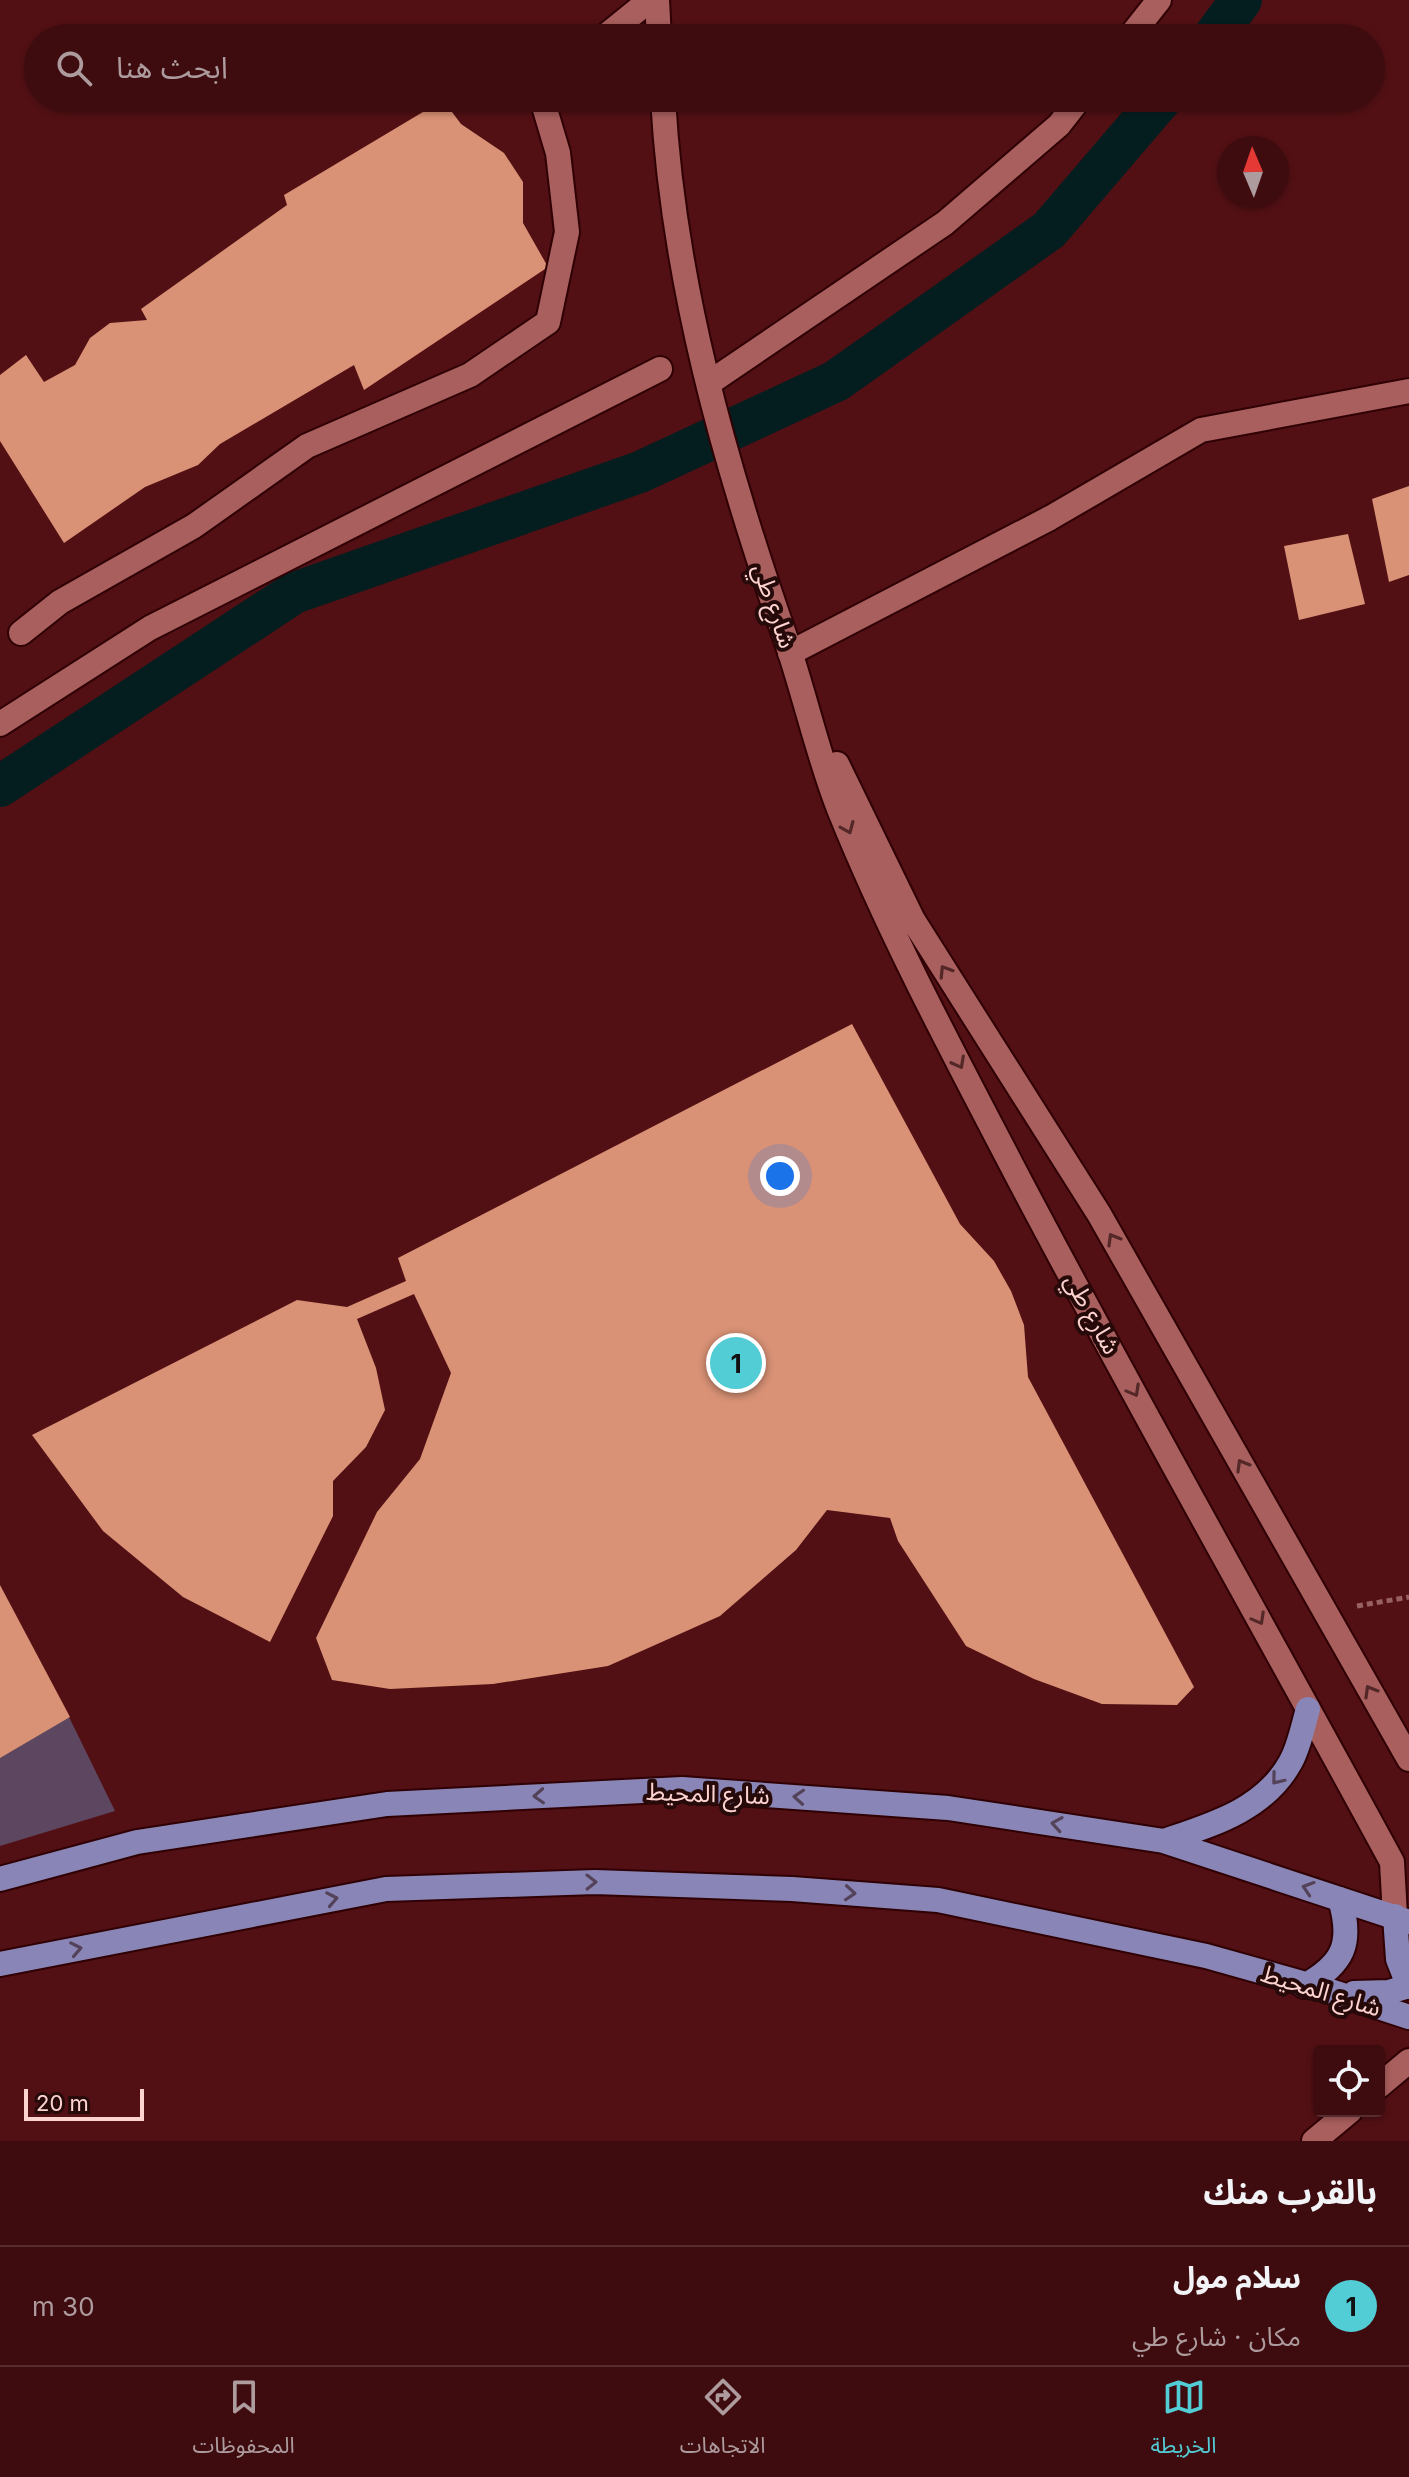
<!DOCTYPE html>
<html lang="ar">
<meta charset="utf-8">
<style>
body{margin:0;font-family:Inter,"Noto Sans Arabic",sans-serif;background:#451518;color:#f1f3f6;direction:rtl}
.controls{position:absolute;right:24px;bottom:24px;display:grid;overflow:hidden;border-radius:8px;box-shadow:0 2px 6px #0004}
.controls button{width:72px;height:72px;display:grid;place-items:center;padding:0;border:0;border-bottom:2px solid #572c2f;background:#3e0c0f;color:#f1f3f6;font:40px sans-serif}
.compass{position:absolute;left:1217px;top:136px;width:72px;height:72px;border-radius:50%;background:#3e0c0f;box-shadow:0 2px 6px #0004;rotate:358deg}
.scale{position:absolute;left:24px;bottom:20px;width:120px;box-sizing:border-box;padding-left:8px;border:4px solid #fdd3d0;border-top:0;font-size:22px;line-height:28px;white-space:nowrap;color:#fdd3d0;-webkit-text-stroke:6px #260a0a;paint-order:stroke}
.you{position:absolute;left:780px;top:1176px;width:28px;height:28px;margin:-20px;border:6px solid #fff;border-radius:50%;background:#1a73e8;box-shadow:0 0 0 12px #1a73e833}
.badge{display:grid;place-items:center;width:52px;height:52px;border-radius:50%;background:#52ccd5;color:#111;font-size:26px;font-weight:700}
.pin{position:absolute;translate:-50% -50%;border:4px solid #fff;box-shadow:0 2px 8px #0006}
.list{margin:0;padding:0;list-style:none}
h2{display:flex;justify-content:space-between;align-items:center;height:104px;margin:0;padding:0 32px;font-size:34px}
h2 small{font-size:26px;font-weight:400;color:#ad9b9e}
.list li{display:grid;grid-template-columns:52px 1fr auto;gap:24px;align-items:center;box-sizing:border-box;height:120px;padding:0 32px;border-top:2px solid #572c2f}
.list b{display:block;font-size:30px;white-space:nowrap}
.list p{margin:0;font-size:26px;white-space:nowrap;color:#ad9b9e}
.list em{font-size:26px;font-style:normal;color:#ad9b9e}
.icon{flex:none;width:44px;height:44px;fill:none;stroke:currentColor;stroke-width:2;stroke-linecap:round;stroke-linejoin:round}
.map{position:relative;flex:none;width:1409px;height:2141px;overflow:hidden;direction:ltr}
.search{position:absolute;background:#3e0c0f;box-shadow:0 2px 6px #0004;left:24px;right:24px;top:24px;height:88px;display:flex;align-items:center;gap:20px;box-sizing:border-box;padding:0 28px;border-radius:44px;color:#ad9b9e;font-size:30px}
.sheet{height:224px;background:#3e0c0f}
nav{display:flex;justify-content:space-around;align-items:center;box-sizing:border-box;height:112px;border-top:2px solid #572c2f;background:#3e0c0f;font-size:22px;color:#ad9b9e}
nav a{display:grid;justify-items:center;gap:4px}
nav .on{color:#52ccd5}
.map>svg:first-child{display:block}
.green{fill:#5d4660}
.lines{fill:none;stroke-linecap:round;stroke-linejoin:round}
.canal{stroke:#041e20;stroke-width:42}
.building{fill:#d99276}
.lane-casing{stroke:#2f0004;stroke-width:28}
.street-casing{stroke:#2f0004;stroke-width:28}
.secondary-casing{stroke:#2f0004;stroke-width:28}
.primary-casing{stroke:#2f0004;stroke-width:28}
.path{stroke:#986061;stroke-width:5;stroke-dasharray:6 4;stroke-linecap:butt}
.lane{stroke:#a85f5d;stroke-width:24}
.street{stroke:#a85f5d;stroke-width:24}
.secondary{stroke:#a85f5d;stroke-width:24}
.primary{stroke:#8986b7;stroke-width:24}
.oneway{stroke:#542827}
.oneway2{stroke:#534258}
.labels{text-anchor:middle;stroke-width:8;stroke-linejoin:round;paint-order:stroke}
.street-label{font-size:24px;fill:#fdd3d0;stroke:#260a0a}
</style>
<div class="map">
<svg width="1409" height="2141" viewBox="0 0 1409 2141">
<rect width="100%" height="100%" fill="#521014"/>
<path class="green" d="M69,1717L115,1811L0,1846V1757Z"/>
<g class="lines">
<path class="canal" d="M1213,38L1241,0
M0,786L294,593L640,472L836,381L1049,230L1162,98"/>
</g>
<path class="building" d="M443,100L461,124L504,153L523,182V223L548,267L364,390L354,365L220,444L198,465L145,487L64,543L0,441V375L26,355L44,382L75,365L90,338L110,323L147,320L141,309L287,205L284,195Z
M1409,486V575L1389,582L1372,499Z
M1348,534L1365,604L1299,620L1284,546Z
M852,1024L960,1224L994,1261L1011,1291L1024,1325L1028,1377L1194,1687L1177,1705L1102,1704L1034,1679L966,1646L898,1541L890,1518L827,1510L796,1550L720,1616L608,1666L493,1684L390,1689L332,1680L316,1638L377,1512L420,1459L451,1373L414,1294L357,1319L376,1368L385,1410L366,1447L333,1481V1516L270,1642L183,1597L103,1531L32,1435L297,1300L347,1307L406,1281L398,1258Z
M0,1585L70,1717L0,1758Z"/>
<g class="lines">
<defs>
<path id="lane" d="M603,38L650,0
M21,633L60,602L194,526L307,446L470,375L548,322L567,232L558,153L544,106L545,98"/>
<path id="street" d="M1129,38L1159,0
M709,383L945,223L1059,125L1080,98
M790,653L1050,518L1201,430L1409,391
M0,724L150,628L660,369
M1379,2086L1409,2061
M1314,2141L1350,2111"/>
<path id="secondary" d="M657,0L659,38
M663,98C673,281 724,462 784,634C804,691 817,753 839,809C891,938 957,1060 1021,1183C1141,1411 1269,1635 1392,1862L1395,1916
M837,764L913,920L1099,1214L1409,1759"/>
<path id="primary" d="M1164,1841C1211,1825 1264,1810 1290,1763C1299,1748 1303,1726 1308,1709
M0,1879L137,1842L387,1804L682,1789L948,1808L1164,1841L1409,1922
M1395,1916L1398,1959L1409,1987
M0,1964L386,1889L595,1882L792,1889L938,1900L1206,1956L1327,1990L1409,2017
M1304,1986C1344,1964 1353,1943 1340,1899
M1354,1993L1389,1992L1409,1986"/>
</defs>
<use href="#lane" class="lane-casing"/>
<use href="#street" class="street-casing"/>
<use href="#secondary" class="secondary-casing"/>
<use href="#primary" class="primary-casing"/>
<path class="path" d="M1357,1606L1409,1597"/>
<use href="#lane" class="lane"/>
<use href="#street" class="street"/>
<use href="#secondary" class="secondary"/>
<use href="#primary" class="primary"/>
</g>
<defs><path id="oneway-chevron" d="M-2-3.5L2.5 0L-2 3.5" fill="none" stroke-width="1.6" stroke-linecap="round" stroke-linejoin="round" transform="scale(2)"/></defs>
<g class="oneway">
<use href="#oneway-chevron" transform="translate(848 828) rotate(67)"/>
<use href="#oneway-chevron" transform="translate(945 971) rotate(-122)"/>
<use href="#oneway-chevron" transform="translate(959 1063) rotate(62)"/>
<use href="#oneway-chevron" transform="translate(1113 1239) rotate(-120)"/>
<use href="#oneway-chevron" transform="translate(1134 1391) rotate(61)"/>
<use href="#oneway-chevron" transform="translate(1242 1465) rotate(-120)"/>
<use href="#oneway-chevron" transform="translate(1259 1619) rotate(61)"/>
<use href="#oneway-chevron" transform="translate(1370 1691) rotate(-120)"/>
</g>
<g class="oneway2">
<use href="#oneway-chevron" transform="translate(1277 1779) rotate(129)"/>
<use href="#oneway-chevron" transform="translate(539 1796) rotate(177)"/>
<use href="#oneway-chevron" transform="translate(799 1797) rotate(-176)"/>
<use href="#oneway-chevron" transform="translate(1057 1824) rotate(-171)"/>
<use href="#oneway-chevron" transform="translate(591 1882) rotate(-1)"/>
<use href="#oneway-chevron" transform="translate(1308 1888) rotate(-162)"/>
<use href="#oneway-chevron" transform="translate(850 1893) rotate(4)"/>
<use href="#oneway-chevron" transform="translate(332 1899) rotate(-11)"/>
<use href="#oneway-chevron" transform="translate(76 1949) rotate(-11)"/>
</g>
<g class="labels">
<g class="street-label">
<text transform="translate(774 606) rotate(71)" y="8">شارع طي</text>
<text transform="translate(1092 1314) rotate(61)" y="8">شارع طي</text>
<text transform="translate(708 1794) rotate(2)" y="8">شارع المحيط</text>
<text transform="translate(1321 1991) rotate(17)" y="8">شارع المحيط</text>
</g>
</g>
</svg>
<div class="controls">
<button><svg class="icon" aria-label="locate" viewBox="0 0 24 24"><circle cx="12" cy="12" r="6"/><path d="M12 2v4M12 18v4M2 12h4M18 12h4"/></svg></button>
</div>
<svg class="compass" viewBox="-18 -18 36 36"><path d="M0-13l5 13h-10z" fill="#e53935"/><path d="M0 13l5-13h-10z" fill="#ad9b9e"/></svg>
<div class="scale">20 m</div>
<div class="you"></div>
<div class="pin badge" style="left:736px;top:1363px">1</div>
<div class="search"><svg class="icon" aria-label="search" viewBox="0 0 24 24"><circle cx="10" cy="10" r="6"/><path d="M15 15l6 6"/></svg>ابحث هنا</div>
</div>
<section class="sheet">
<h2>بالقرب منك<small></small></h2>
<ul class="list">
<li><span class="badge">1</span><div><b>سلام مول</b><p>مكان · شارع طي</p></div><em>30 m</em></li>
</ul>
</section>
<nav>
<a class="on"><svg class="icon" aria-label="map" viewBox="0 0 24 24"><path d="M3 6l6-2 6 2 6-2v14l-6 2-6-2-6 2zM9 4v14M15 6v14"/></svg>الخريطة</a>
<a><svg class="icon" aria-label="directions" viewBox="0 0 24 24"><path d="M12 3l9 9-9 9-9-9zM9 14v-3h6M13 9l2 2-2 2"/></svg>الاتجاهات</a>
<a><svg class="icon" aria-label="saved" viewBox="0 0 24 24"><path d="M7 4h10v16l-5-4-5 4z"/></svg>المحفوظات</a>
</nav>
